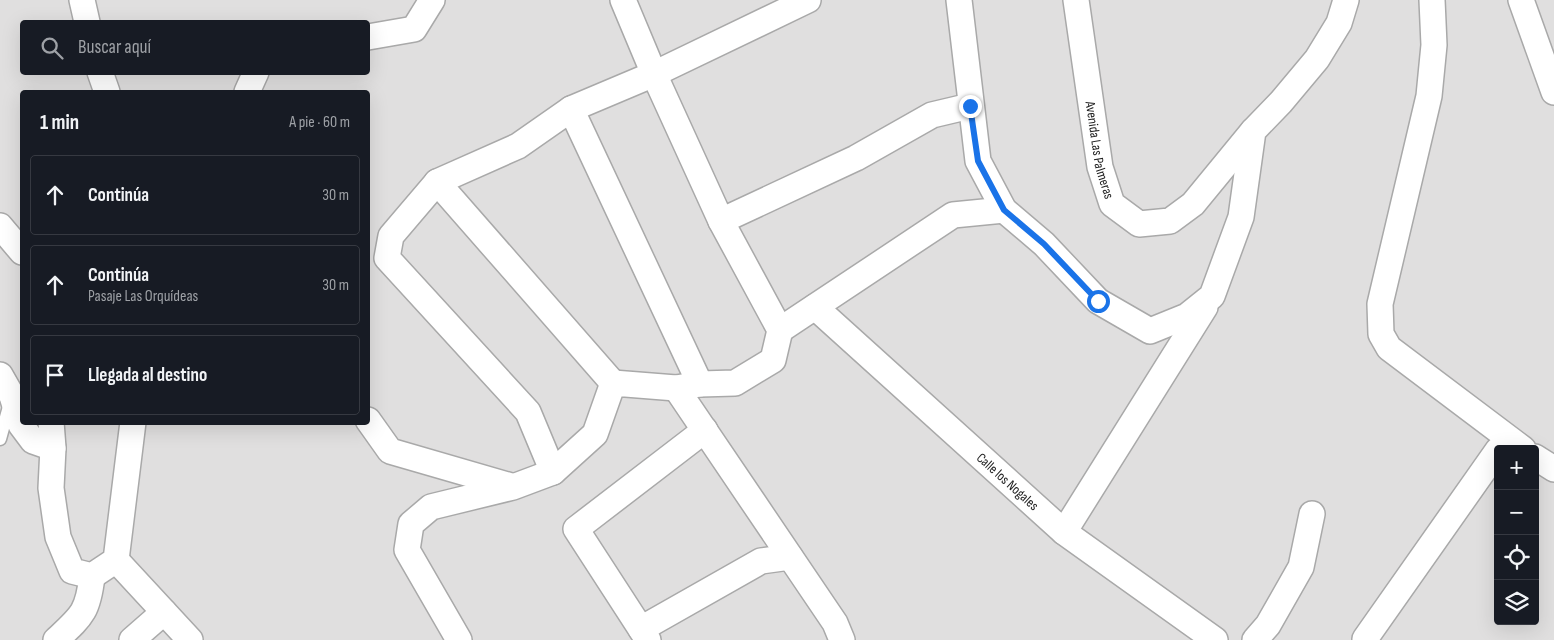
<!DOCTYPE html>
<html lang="es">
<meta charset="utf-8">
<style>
body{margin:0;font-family:"Sofia Sans Condensed",sans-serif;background:#242831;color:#f1f3f6}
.controls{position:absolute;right:15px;bottom:15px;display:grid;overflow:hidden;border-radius:5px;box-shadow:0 5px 20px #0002}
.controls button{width:45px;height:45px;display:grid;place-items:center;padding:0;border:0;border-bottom:1px solid #363941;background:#171b24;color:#f1f3f6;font:25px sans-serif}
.stop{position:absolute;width:15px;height:15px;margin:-11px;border:4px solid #1a73e8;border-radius:50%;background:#fff}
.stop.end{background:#1a73e8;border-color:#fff;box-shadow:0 1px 5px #0008}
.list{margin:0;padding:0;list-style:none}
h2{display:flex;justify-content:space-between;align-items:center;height:65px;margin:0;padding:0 20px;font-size:21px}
h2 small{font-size:16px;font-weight:400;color:#9ea1a6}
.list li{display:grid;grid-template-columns:32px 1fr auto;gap:15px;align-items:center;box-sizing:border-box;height:80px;margin:0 10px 10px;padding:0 10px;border:1px solid #363941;border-radius:5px}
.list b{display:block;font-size:19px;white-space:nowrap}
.list p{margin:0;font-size:16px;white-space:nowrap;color:#9ea1a6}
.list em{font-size:16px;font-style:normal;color:#9ea1a6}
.icon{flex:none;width:28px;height:28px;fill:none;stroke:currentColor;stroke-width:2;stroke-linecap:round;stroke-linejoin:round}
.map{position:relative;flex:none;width:1554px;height:640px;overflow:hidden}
.search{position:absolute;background:#171b24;box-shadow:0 5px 20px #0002;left:20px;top:20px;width:350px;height:55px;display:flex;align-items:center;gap:12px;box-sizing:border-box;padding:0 18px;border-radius:5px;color:#9ea1a6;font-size:19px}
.panel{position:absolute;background:#171b24;box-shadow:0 5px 20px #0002;left:20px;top:90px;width:350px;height:335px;border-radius:5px}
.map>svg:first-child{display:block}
.residential{fill:#e0dfdf;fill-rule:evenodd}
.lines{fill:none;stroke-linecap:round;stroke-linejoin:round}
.service-casing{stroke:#a9a9a9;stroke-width:15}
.minor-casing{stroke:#a9a9a9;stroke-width:28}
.service{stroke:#fff;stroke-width:12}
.minor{stroke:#fff;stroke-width:25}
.route{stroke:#1a73e8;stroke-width:6}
.labels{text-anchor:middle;stroke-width:5;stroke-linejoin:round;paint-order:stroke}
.street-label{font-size:14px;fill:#222;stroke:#fff}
</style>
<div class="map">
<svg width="1554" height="640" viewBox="0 0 1554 640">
<rect width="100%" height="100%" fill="#f2efe9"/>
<path class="residential" d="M0,0H1554V640H0ZM22,22H368V72H22ZM22,92H368V422H22ZM1498,449H1535V621H1498Z"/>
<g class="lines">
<defs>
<path id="service" d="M0,439L10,403"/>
<g id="minor">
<path d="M82,0L87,22"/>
<path d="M959,0L978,161L1004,210L1044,244L1098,301L1150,331L1187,316L1212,296L1241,217L1253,131L1281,102L1317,59L1339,23L1346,0"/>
<path id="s1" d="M1076,0L1100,167L1112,204L1139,224L1170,221L1193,204L1253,131"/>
<path d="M1432,0L1434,45L1429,96L1380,304L1381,334L1389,348L1523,449"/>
<path d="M1521,0L1554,92"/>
<path d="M368,37L414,29L432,0"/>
<path d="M100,72L107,92"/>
<path d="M247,92L256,72"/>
<path d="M571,109L700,384"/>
<path d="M437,182L613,383"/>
<path d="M721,221L856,158L932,115L970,106"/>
<path d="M0,226L22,252"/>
<path id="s2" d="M815,307L1064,532L1215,640"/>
<path d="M780,330L953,215L1004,210"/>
<path d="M0,375L12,396L21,425L33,441L53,448L51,488L58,537L72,571L92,576L116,560L133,422"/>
<path d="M676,388L835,623L842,640"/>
<path d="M368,420L390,451L511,486"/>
<path d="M51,422L53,448"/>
<path d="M1535,457L1554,469"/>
<path d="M553,472L528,412L387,258L391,236L437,182L518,146L571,109L654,74L808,0"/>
<path d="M1064,532L1205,307"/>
<path d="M116,560L190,640"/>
<path d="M641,629L761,561L790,557"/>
<path d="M1365,639L1498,450"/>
<path d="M56,640C82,616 88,612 92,576"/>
<path d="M132,640L164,612"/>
<path d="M459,640L407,550L411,524L431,507L513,487L553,472L595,434L613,383L676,388L700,384L735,383L773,360L780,330L721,221L654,74L623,0"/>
<path d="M648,640L576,529L705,430"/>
<path d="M1255,640L1268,625L1301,567L1312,514"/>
</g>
</defs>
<use href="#service" class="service-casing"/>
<use href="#minor" class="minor-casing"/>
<use href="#service" class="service"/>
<use href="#minor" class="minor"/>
</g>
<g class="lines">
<path class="route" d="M970,106L978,161L1004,210L1044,244L1098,301"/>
</g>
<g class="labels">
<g class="street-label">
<text dy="5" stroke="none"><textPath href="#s1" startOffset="152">Avenida Las Palmeras</textPath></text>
<text dy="5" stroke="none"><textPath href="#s2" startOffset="260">Calle los Nogales</textPath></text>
</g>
</g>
</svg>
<div class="controls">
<button>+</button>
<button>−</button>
<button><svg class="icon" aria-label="locate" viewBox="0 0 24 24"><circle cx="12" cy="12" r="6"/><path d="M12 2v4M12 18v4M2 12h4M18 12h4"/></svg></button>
<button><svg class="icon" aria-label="layers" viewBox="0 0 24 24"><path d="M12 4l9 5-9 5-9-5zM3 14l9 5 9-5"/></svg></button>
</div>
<div class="stop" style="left:1098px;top:301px"></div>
<div class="stop end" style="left:970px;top:106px"></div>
<div class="search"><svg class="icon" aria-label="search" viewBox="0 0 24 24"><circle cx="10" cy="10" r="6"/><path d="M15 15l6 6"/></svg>Buscar aquí</div>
<section class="panel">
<h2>1 min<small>A pie · 60 m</small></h2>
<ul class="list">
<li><svg class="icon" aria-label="ahead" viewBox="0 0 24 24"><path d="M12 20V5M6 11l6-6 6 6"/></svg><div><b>Continúa</b></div><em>30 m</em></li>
<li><svg class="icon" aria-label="ahead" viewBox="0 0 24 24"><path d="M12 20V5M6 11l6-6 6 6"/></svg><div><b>Continúa</b><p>Pasaje Las Orquídeas</p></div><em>30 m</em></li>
<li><svg class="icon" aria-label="arrive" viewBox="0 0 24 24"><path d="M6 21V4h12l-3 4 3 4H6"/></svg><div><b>Llegada al destino</b></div></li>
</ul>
</section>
</div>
